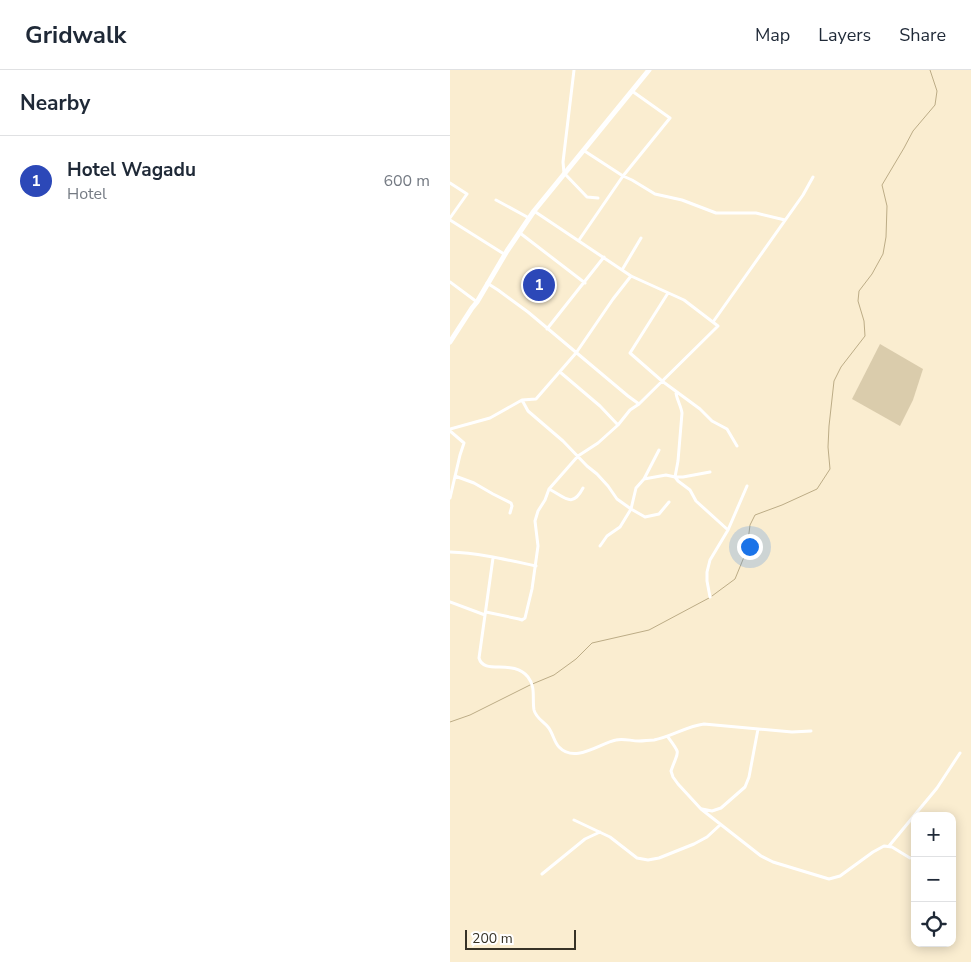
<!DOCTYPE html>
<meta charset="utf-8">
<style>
body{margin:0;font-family:"Nunito Sans",sans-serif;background:#f6f6f7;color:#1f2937}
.controls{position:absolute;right:15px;bottom:15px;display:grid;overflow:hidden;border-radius:10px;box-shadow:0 2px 12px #0003}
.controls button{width:45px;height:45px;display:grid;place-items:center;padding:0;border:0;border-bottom:1px solid #e0e1e3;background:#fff;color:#1f2937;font:25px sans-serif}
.scale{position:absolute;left:15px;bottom:12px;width:111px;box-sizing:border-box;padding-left:5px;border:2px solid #363226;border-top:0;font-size:14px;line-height:18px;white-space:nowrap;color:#363226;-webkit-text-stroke:4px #fff;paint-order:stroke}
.you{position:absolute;left:299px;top:476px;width:18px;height:18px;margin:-12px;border:4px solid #fff;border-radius:50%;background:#1a73e8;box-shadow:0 0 0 8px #1a73e833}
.badge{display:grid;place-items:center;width:32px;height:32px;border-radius:50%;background:#2c48b8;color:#fff;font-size:16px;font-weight:700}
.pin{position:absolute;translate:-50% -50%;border:2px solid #fff;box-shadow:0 1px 5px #0006}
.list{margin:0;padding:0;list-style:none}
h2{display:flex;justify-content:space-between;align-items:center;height:65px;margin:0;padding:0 20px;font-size:21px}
h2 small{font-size:16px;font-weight:400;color:#747a83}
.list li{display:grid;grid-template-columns:32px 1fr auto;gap:15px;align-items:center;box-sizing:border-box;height:90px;padding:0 20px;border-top:1px solid #e0e1e3}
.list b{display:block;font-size:19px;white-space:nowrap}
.list p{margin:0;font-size:16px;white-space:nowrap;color:#747a83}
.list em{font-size:16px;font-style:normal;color:#747a83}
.icon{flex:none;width:28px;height:28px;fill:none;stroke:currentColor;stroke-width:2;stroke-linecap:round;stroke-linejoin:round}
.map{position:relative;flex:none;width:521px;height:892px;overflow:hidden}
header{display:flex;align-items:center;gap:30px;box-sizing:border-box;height:70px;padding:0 25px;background:#fff;border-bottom:1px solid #e0e1e3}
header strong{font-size:24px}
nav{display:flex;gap:28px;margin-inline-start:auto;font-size:18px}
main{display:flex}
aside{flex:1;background:#fff}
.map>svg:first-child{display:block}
.green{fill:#daccac}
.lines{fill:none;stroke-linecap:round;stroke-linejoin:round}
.stream{stroke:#bcac86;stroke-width:1}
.minor{stroke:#fff;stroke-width:3}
.primary{stroke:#fff;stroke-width:5}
</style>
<header>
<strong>Gridwalk</strong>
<nav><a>Map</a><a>Layers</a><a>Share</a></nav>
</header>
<main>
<aside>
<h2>Nearby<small></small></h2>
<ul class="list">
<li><span class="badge">1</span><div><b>Hotel Wagadu</b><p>Hotel</p></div><em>600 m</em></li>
</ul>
</aside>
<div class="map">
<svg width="521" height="892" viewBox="0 0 521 892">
<rect width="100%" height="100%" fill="#faedd0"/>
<path class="green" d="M430,274L473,299L463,330L450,356L402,329Z"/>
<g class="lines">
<path class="stream" d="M262,526L285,509L294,487L298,471L300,455L305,445L332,435L367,419L380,399L378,377L379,356L384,311L391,297L415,266L414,251L408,231L409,221L422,204L433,184L436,167L437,136L432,115L454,78L463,61L485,35L487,21L480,0
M0,652L20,645L80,615L104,605L126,589L142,573L199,560L259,528"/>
<path class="minor" d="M124,0L113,92L114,103L137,127L148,128
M133,80L173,106L182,110L205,124L232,130L266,143H306L335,150
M0,113L17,124L0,148
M46,130L79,148
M0,150L54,184
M70,163L135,213
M129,170L173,106L220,48L182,21
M172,200L191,168
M0,212L27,232
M37,213L48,220L78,242L178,326L189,334
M218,223L180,283L212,311L250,339L262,351L277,359L287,376
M263,252L353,125L363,107
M97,259L154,187
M110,302L150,336L168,355
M226,323C227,330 231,336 232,343L228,391L225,407L228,411L240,420L246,431L278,460
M72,330L78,341L113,371L137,396L147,404L158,416L167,429L181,439L195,447L209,444L219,432
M0,359L40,348L72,330L86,329L126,283L163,229L181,206
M0,361L14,373L10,385L0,428
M5,406L24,413L43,424L61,433L62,436L60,443
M194,409L216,405L225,407H233L260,402
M99,419C115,427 122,439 133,418
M150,476L157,466L170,457L181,439L186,418L194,409L209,380
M0,482C29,483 58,490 86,496
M43,488L29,588C34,606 63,588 78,607C86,617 82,629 84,640C86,648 93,651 98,657C103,663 104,672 109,677C125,694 150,673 166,670C173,668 181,671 189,671C194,671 199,670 204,670C221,667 237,656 254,654L342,662L361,661
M260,527L257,511V502L260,490L278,460L297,416
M0,532L35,545
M36,542L69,549L72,550L75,548L82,519L88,476L85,451L88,441L95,430L99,419L128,386L148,373L168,355L180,340L189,334L268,256L234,230L181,206L84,141
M218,667C232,686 228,680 221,701L223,707L228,714L251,739L311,786L323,792L379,809L390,806L423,782L434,776L442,777L460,788
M252,739L262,741L271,738L295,717L299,707L308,659
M124,750L160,767L187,788L198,790L209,788L244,774L257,767L270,755
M439,776L487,718L510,683
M92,804L135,769L150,762"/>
<path class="primary" d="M0,272L22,238L27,232L57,181L84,141L199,0"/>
</g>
</svg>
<div class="controls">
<button>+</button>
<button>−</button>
<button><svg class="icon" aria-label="locate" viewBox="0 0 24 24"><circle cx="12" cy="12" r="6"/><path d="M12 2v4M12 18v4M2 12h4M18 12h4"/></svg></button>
</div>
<div class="scale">200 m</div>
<div class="you"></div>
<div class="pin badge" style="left:89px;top:215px">1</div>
</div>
</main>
